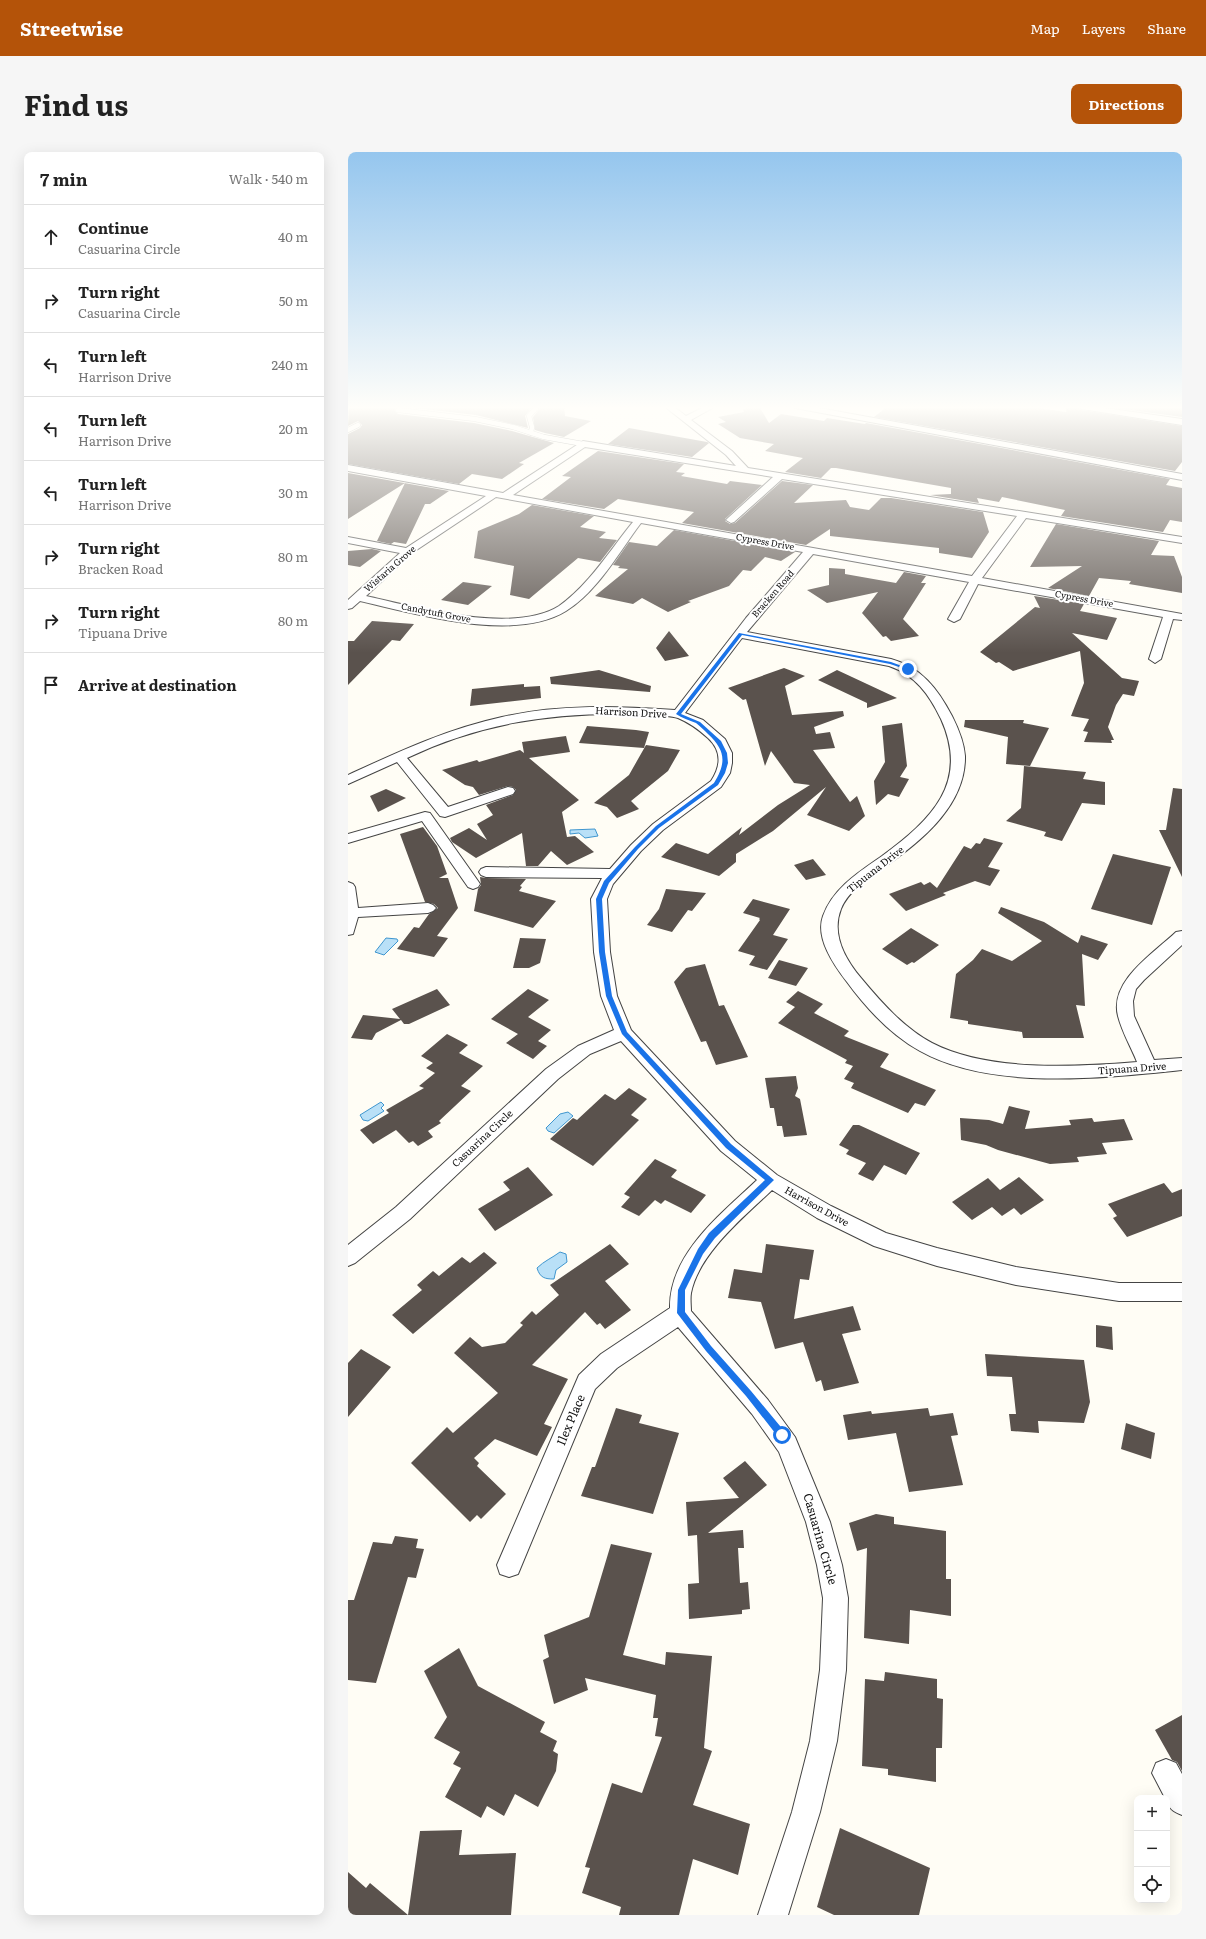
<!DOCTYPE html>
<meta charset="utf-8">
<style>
body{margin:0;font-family:Literata,serif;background:#f6f6f6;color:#222}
.controls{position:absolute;right:12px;bottom:12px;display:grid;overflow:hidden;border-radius:8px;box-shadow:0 4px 16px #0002}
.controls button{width:36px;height:36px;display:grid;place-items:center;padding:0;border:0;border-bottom:1px solid #e0e0e0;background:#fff;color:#222;font:20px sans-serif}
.stop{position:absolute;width:12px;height:12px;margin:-9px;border:3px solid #1a73e8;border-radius:50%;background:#fff}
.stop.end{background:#1a73e8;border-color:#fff;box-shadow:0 1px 4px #0008}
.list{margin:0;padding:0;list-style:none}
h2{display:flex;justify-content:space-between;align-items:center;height:52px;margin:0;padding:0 16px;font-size:17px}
h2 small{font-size:13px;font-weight:400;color:#767676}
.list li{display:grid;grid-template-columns:26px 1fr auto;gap:12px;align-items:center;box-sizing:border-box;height:64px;padding:0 16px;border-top:1px solid #e0e0e0}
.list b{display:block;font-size:15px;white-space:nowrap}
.list p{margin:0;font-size:13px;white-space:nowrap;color:#767676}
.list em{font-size:13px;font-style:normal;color:#767676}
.icon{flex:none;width:22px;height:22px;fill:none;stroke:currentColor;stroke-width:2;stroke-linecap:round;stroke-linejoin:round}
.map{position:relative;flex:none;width:834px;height:1763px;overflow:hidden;border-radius:8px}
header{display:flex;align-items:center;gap:24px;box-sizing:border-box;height:56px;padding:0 20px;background:#b45309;color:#fff}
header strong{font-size:19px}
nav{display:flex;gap:22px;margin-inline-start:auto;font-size:14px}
.intro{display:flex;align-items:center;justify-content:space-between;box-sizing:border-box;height:96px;padding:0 24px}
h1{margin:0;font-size:28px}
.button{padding:10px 18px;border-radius:8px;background:#b45309;color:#fff;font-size:14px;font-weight:700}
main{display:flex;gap:24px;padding:0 24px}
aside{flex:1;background:#fff;border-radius:8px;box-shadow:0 4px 16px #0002}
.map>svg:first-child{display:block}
.water{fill:#b9e0f7;stroke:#3f96cf}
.building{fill:#5a524d}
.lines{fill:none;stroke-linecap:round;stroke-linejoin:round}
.lane-casing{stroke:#444;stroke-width:5.5}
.street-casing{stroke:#444;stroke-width:2}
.lane{stroke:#fff;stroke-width:4.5}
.street{fill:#fff;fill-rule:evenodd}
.route{fill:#1a73e8}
.labels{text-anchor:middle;stroke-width:4;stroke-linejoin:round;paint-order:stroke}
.far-street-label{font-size:9px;fill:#111;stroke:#fff}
.street-label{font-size:10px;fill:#111;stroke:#fff}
.near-street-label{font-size:12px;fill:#111;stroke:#fff}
</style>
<header>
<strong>Streetwise</strong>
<nav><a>Map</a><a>Layers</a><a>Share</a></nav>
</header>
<div class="intro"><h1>Find us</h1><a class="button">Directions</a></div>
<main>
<aside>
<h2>7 min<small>Walk · 540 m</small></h2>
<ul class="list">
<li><svg class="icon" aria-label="ahead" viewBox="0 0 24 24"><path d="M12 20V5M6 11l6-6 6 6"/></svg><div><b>Continue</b><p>Casuarina Circle</p></div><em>40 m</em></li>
<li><svg class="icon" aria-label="right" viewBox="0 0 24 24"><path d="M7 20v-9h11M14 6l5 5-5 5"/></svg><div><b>Turn right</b><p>Casuarina Circle</p></div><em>50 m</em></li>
<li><svg class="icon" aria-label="left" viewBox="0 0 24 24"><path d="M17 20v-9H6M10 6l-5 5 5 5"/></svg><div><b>Turn left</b><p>Harrison Drive</p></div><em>240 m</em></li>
<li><svg class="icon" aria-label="left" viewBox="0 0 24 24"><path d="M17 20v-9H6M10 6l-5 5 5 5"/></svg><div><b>Turn left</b><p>Harrison Drive</p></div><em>20 m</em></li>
<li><svg class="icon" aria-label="left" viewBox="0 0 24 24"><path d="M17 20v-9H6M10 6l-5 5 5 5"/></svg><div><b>Turn left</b><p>Harrison Drive</p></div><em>30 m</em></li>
<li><svg class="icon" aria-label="right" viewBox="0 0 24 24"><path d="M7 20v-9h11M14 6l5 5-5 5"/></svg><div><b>Turn right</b><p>Bracken Road</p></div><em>80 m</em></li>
<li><svg class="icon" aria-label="right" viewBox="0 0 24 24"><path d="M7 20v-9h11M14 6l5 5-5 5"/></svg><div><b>Turn right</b><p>Tipuana Drive</p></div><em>80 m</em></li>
<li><svg class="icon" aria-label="arrive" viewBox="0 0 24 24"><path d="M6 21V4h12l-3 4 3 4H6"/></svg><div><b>Arrive at destination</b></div></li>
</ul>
</aside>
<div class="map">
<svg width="834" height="1763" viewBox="0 0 834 1763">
<rect width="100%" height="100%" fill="#fffdf5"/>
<path class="water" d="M247,677L250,684L237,686L231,681L222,682V678Z
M38,786L49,787L50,789L36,803L27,800Z
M33,950L36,953L33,956L36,959L20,969L15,968L12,963Z
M220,960L225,964L206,981L200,979L198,976L212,962Z
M212,1100L218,1102L219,1110L208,1118L206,1127C197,1127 192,1126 189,1116C196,1109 204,1106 212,1100Z"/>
<path class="building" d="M1,254H185L177,264L180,276L128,263L50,254L46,258L50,262L126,271L164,279L206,291L171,311L176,312L154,327L124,322L111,332L0,312V282L12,276L14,273L10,269L0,274Z
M194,254H216L217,264L243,269L216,285L197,281L187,278L185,265Z
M540,254H678L718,260L719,254H723L728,257L834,274V310L827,319L526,265Z
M753,254H834V265Z
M412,256L421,271L433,262L476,269L479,266L517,272L518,271L822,327L818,333L834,336V370L822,368L815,380L713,364L717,358L654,345L651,350L629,346L631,351L582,343L603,342V336L488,316H483L473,326L437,320L455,306L417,299L426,292L392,286L370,272L378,270L370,265L396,260L395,257Z
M281,276L359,290L361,291L344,305L260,292Z
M250,299L336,312L328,320L337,321L333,324L379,332L382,329L414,333L377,367V369L382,372L387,371L434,329L465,333L446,351L498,348L502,355L521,358L533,346H543L635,360L641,380L624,406L591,401V396L482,384V377L458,393L334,371L346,360L270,347L256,357L194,347L223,325L214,324Z
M0,321L101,339L82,352H77L58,392L46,390L43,392L29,389L57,331L0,367Z
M184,353L246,364L232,375L258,380L251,386L269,388L252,410L230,406L181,447L162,443L166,414L126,406L130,379L171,362Z
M708,372L811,389L803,403L826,404L834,425V441L781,432L783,429L751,426L741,444L700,436L734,414L682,415Z
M326,378L447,400L433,409L417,405L403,419L395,418L381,434L340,449L343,450L320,460L294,446L285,452L247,444L280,417L270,416L272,414L265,413L281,390L309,394Z
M24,397L33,399L12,415L0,413V399Z
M481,416L497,417V422L548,431L556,420L578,424L573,431H578L555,467L571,484L543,489L538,484L535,485L514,461L530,440L479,451L459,438L481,433Z
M115,430L144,434L120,453L93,448Z
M686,444L736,452L732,459L769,466L759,488L724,481L774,526L791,529L786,544L775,542L768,553L760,575L766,588H763L764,591L736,590L740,580L735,579L741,567L723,564L736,531L732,499L665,519L651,510L648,511L632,500L687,455L692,456Z
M24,469L66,472L52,489L44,488L0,533V489H6Z
M321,479L341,504L317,509L308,496Z
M436,516L457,524L437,534L444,563L495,559L496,564L466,575L468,582L482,580L487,596L465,598L502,650L509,644L517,664L501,679L459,663L478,635L425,679L388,702V710L371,724L313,705L328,691L360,702L394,675L391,683L430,653L462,633L446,631L423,599L417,614L398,547L395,548L380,536Z
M251,518L303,534L302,540L203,532L202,525Z
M489,518L549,546L519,556V551L470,528Z
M176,532V535L192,534L193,546L122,554L124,537Z
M617,568H676L675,571L701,576L682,614L658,612L660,585L616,575Z
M554,571L559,614L552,625L561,627L551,645L540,642L528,653L526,629L537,610L534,574Z
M239,574L288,578L301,580L296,596L231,591Z
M218,584L222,600L181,606L231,648L214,660L219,685L227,684L246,700L219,713L203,699L190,714H178L174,681L128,706L104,690L102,686L121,676L139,688L129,672L145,663L138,653L165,643L168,638L165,635L160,634L131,643L125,635L117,633L94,618L129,608L131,610L172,598L176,601L174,590Z
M298,593L332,598L320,619L283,649L291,657L269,666L259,655L246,651L281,623Z
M676,614L738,620L735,627L757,630V653L734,651L714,689L696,684L698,680L658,669L673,656Z
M825,636L834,637V725L811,678H818Z
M38,637L58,646L30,660L22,644Z
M75,675L89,694L99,722L91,726H100L110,756L89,784L100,786L86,805L49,797L66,775L71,776L81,762L90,756L86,752L77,750L52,682Z
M636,686L655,691L640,715L652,718L642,734L627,729L595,741L598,743L558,759L541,742L573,730L576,733L582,730L589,736L616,694L623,697L628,691L632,692Z
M765,702L823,715L804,773L743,757Z
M465,707L478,723L458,728L446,713Z
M132,725L138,726L178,727L172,734L174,735L171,739L208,749L185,776L126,759L130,737L133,733Z
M318,737L358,741L344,759L340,758L324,780L299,773L311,757Z
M405,747L442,757L425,783L440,787L419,818L401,813L407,804L390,799L412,768L411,767L412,766L395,761Z
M653,755L696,770L730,791L733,783L760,792L750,808L734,802L737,854L728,853L736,886H675L674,880L620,872V869L602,866L608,822L625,808L634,797L664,809L694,789L650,761Z
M563,776L591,793L566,811L564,810L559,813L534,797Z
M172,786L198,787L192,811L181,816H165Z
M431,808L460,816L448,834L420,826Z
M357,812L371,854L376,853L400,905L368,913L358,889L353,890L326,830L338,816Z
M89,837L102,853L61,872H56L53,868L28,881L24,888L3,886L15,863L52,867L44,857Z
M180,837L201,848L180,865L203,878L190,889L199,894L185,907L158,891L170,882L143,867Z
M450,839L475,852L466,861L501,879L496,884L541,902L532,915L588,938L577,954L567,951L560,961L503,936L506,931L496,927L505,914L497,911L499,908L430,871L447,855L438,850Z
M99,882L120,893L111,901L135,914L113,934L123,939L91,969L93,971L80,979L85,985L70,994L65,989L61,991L48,978L25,992L12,978L41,961L38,958L76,936L71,934L87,921L78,916L85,911L73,904Z
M448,924L450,936L447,944L452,947L459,983L436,985L434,974H429L426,956H422L417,926Z
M281,936L299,947L283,963L291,968L245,1014L202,987L225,966L229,968L257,942L267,948Z
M661,954L682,959L677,977L723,973L721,968L744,966L746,970L776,967L785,988L754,991L759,1002L729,1005L731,1010L702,1012L650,998L638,993L613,988L612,966L641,968L655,972Z
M505,973H511L572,1001L558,1023L536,1013L525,1029L510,1022L518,1011L498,1002L501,998L491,993Z
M307,1007L329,1018L323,1025L358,1043L343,1061L317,1048L313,1052L307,1048L291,1064L273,1055L282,1045L276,1042Z
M180,1015L205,1043L147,1079L130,1057L162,1038L155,1030Z
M671,1025L696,1048L673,1063L666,1056L654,1064L644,1055L624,1068L604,1050L640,1026L652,1038Z
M816,1031L824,1041L834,1037V1064L779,1085L765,1066L769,1064L760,1052Z
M262,1092L281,1112L257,1129L283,1158L257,1177L252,1171L249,1173L237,1160L184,1213L220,1227L196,1272L204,1275L189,1304L147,1287L126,1306L131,1311L129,1314L158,1342L133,1367L129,1363L122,1370L63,1311L99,1275L105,1281L150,1241L106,1201L122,1185L134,1195L157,1191L175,1173L172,1171L184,1159L188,1163L211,1143L202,1133Z
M418,1092L466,1098L461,1128L452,1127L446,1167L505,1154L513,1178L494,1182L511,1231L476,1239L473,1228L468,1230L455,1190L427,1197L413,1150L380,1146L386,1117L414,1121Z
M136,1100L149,1111L65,1182L44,1163L74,1138L69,1133L85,1119L91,1124L114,1105L122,1111Z
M748,1173L764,1175L765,1198L748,1195Z
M13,1197L43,1215L0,1265V1211Z
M637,1202L736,1208L742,1250L736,1271L690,1269L691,1281L663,1279L661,1262H668L664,1225L639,1224Z
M268,1256L294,1263L291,1271L331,1281L305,1362L233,1344L244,1315H247Z
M580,1256L582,1264L605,1261L610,1283L603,1284L615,1333L561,1340L548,1281L500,1288L495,1263L523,1259L524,1262Z
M778,1271L807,1281L803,1307L773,1297Z
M397,1309L419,1333L360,1381L395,1378L396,1396H390L392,1431L400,1430L402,1457L394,1458V1462L341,1467L340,1432L351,1431L349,1383L340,1384L338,1350L391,1346L375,1326Z
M528,1362L546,1365V1372L598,1379V1427H603V1464L562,1458L561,1492L516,1486L519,1396L509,1399L501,1371Z
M47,1384L70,1387L68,1396L76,1397L68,1426L60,1425L28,1531L0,1528V1448H6L25,1390L44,1392Z
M263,1392L304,1401L275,1503L317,1513L318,1500L364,1504L356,1596L364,1599L345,1653L402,1672L390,1723L345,1707L331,1763H271L273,1755L234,1741L242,1716L237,1715L264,1631L294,1641L314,1585L307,1584L310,1566H305L308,1543L237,1526L240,1538L206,1552L195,1508L201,1505L196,1483L241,1465Z
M111,1496L130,1534L197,1570L192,1580L209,1589L205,1599L210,1602L208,1619L190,1655L167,1642L156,1664L139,1654L133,1666L97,1645L113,1616L105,1612L112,1600L86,1586L99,1565L76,1519Z
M537,1520L589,1527V1546L595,1547L594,1596H588V1630L540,1623V1617L514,1614L517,1527L536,1529Z
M834,1563V1619L829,1610L824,1608L807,1578Z
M492,1676L582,1716L571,1763H486L469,1755Z
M114,1678L111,1703L168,1701L163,1763H0V1720L18,1736L22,1731L60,1763L72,1679Z"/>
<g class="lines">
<defs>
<path id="lane" d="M50,258L127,267L165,275L196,285L235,292
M0,278L10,273
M183,281L184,275L181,264L190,254"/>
<path id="street" d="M316,254H325L338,264L358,254H368L343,268L384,299L400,316L834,385V391L678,366L634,426L834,462V468L825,467L813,507L807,511L801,507L815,465L630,432L612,467L606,470L600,467L621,430L465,402L399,480L543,507C573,515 590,537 604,564C610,576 616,590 617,604C618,651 577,686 542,711C525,723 501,737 493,757C483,782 497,807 513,826C533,850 556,876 584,891C640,920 728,915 789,910C783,895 774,880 770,864C761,829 806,801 828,780L834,779V793L796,828L788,837L785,849L786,864L806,908L834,906V918C756,926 643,939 572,899C543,883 518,856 499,830C486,813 467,786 475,764C485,736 511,720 534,704C583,668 622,631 593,567C581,542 567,523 541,514L394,486L337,561L355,568L377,587L384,601V611L382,621L373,635L315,678L293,699L265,732L259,747L262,800L269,844L283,878L387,989L429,1023L483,1054L538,1081L589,1096L668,1115L771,1131H834V1149H771L668,1133L589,1114L526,1094L469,1066L424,1038C396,1065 351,1101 343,1141C342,1147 343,1154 343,1159L420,1248L447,1285L482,1370L494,1413L500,1446L498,1518L489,1589L472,1660L440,1763H410L444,1660L462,1589L472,1518L475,1446L469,1413L458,1370L431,1300L404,1262L330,1175L269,1216L247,1237L170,1422L161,1425L152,1422L149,1413L231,1223L253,1202L322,1156C321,1102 373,1062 409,1028L373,999L273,889L242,902L210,927L62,1067L7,1111L0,1114V1093L48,1055L198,917L230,894L266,878L253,844L246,800L243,747L254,726L138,725L133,723L131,720L133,717L138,715L262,717L283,693L305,672L363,629C373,614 374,599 360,586C350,577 342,571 330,566C317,562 292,563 278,562C200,561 130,572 59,606L100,655L160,635L165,636L167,639L165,642L97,665L92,664L49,610L0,632V623C50,600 99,577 154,565C210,552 269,554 327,558L398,466L455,400L293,371C271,400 250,439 218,459C166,491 68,462 12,449L4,456L0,457V448L52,401L0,391V385L58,396L138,344L0,319V313L155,341L235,289L388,314L378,303ZM237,295L425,325L380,366L378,368L383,371L386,370L434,327L669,364L624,424L165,343ZM148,345L285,370C262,398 241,433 211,454C165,483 67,455 18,444L64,401Z
M443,254H460L834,322V328L447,256Z
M724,254H743L834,267V273L728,256Z
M77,660L82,661L130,729L132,732L130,735L125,737L120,735L74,669L0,691V682Z
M0,730L5,732L7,735L10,756L80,751L85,753L88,756L85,759L80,761L10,765L5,782L0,783Z
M818,1607L828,1611L834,1622V1663C826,1660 819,1656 819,1646H817L804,1621L808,1611Z"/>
</defs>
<use href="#lane" class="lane-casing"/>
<use href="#street" class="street-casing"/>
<use href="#lane" class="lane"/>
<use href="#street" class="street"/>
</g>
<linearGradient id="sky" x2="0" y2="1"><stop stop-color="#95c6ee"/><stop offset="0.51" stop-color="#fffefa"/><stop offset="1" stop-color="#fffefa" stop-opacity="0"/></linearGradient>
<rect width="834" height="501" fill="url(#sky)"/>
<path class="route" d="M391,481L543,510L562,517L560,518L542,512L394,483L333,562L352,570L373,589L379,601L380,611L377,621L370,633L311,676L290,697L261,731L254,747L257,800L264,844L279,880L383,992L426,1028L367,1086L355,1102L337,1138V1160L363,1194L403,1239L437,1280V1286L434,1287L431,1286L398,1244L358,1199L329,1161L330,1138L350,1097L361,1081L417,1028L378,996L274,882L258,844L251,800L248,747L256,729L287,695L308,674L366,631C379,610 377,598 360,582C356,578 352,574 348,571C341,568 334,566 328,562Z"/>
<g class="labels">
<g class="far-street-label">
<text transform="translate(417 390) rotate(10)" y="3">Cypress Drive</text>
<text transform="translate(42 417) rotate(-41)" y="3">Wistaria Grove</text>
<text transform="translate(425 442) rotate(-49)" y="3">Bracken Road</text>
<text transform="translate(736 447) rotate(10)" y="3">Cypress Drive</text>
<text transform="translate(88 461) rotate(11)" y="3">Candytuft Grove</text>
</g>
<g class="street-label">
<text transform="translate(283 560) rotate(3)" y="4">Harrison Drive</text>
<text transform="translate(527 717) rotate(-38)" y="4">Tipuana Drive</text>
<text transform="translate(784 916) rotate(-4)" y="4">Tipuana Drive</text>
<text transform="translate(134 986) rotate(-43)" y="4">Casuarina Circle</text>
<text transform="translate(469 1054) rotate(29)" y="4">Harrison Drive</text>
</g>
<g class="near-street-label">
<text transform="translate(223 1268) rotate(-67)" y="4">Ilex Place</text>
<text transform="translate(472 1387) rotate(74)" y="4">Casuarina Circle</text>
</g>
</g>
</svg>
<div class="controls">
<button>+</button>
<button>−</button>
<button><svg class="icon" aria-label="locate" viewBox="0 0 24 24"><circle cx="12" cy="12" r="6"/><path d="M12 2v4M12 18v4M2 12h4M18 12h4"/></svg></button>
</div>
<div class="stop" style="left:434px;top:1283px"></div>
<div class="stop end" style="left:560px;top:517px"></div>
</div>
</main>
